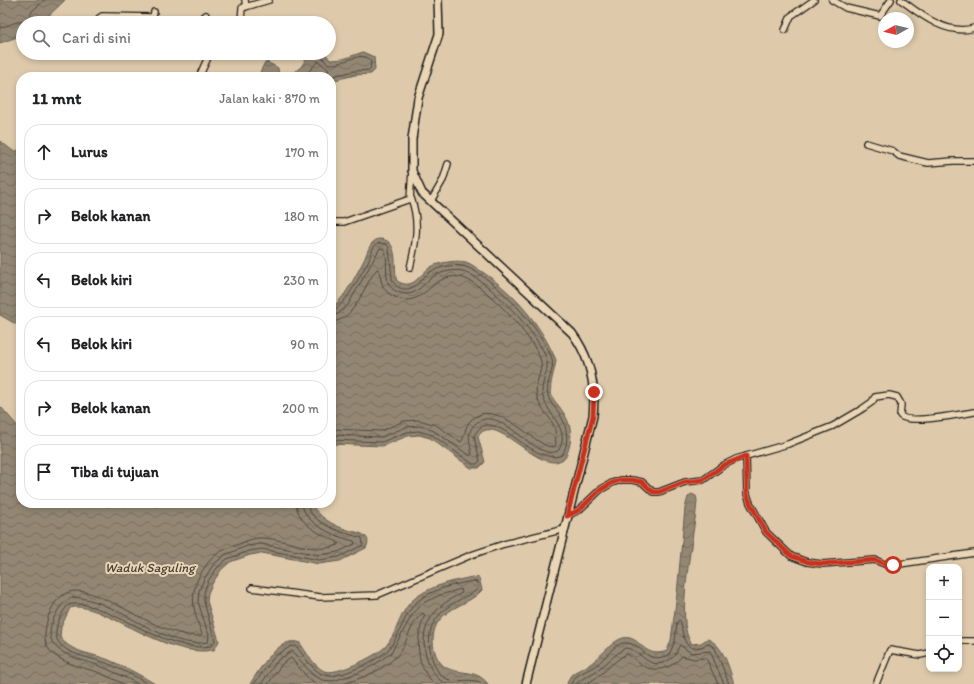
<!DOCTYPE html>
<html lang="id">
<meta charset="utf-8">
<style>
body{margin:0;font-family:Itim,sans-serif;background:#f2f2f2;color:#202124}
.controls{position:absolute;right:12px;bottom:12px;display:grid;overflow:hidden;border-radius:8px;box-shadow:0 2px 6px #0003}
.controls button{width:36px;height:36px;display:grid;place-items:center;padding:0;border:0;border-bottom:1px solid #e0e0e0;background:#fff;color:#202124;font:20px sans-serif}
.compass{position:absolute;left:878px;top:12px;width:36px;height:36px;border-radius:50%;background:#fff;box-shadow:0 2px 6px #0003;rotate:262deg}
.stop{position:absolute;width:12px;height:12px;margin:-9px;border:3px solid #c8321e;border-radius:50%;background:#fff}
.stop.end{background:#c8321e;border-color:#fff;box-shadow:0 1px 4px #0008}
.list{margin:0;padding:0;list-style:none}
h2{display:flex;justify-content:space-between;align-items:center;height:52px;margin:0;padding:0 16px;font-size:17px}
h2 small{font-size:13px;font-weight:400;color:#757577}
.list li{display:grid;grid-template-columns:26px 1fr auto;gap:12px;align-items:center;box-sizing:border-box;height:56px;margin:0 8px 8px;padding:0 8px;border:1px solid #e0e0e0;border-radius:16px}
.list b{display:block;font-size:15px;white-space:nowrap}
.list em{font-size:13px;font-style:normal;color:#757577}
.icon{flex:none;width:22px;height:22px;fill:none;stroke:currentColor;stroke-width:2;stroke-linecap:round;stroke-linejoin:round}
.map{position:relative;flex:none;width:974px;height:684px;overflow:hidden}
.search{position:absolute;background:#fff;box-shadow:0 2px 6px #0003;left:16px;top:16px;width:320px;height:44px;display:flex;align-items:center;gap:10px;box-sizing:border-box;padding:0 14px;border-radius:22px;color:#757577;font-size:15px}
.panel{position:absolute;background:#fff;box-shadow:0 2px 6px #0003;left:16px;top:72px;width:320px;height:436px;border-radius:16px}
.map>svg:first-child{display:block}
.water{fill:url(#water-waves);stroke:#635c50}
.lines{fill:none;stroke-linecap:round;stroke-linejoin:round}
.shore{stroke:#4c473f;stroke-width:1}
.minor-casing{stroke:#1c1c1c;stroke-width:8}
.major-casing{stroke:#1c1c1c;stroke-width:10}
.minor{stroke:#ead5b4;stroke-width:5.5}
.major{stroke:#ead5b4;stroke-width:7}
.route{stroke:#c8321e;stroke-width:5}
.labels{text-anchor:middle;stroke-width:4;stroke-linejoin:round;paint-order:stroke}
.water-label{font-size:13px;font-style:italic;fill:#46413a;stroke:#ead5b4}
</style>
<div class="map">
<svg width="974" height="684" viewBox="0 0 974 684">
<defs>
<pattern id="water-waves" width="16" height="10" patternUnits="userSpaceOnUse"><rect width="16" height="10" fill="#938773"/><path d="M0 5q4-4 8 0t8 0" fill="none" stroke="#776e5e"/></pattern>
</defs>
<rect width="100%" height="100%" fill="#decaab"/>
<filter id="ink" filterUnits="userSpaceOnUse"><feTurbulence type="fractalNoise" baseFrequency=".025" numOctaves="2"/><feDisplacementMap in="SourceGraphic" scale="8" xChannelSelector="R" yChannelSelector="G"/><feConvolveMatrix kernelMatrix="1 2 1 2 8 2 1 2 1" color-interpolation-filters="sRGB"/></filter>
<g filter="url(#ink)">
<path class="water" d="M0,0H65L41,23H23V35L0,43Z
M363,52L374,57L375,70L371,74L355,75L331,81V77H287L301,67L310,53H325L330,60L343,59Z
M267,62L278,68L279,77H258L264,64Z
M0,141L13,151H17L21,147V327L0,315Z
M378,239C399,238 394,264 396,278L397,281C416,292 419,271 435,265C444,262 457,260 466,262C472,264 479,270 484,273C516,295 541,325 556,360C555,371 549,383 551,393C553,401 559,405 563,412C573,427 573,442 565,458C562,460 558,462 554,462C531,463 491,411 478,437L485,462L479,468H471L430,438L419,435L408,436L382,446L331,444V307C343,302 357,273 363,262C368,253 368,243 378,239Z
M0,406L21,430V503H310C320,517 331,525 348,530C353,532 362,532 366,537C369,540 368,544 366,548L340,561L319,564L262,553L250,555L230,562L221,570L212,584L208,593L207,601L219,641L214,650C165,660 97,598 70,608L61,627L60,637C71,653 92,653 109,660C125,667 141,675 155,684H0Z
M692,494L696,496L697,500C696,530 673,623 692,644L701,643L707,639C723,643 730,670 734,684H567C568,679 571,674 575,672C582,668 589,666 594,661C603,654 612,641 623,638C641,634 642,660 667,651L671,640L677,594L685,508L688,497Z
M472,577L479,578L482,590C470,604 449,606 438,622C433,630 432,640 434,649C443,684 472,662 488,684H250C259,670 280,634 300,643C306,652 314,666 324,671C336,676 376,656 385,647C399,632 399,608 418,596C433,585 454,581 472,577Z"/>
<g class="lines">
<path class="shore" d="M0,28L17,22L27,21L32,11L45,0
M322,53C325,82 362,43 371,62L370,70L354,71L330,77
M304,77L318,61L329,70L323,77
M331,311C344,309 360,275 367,264C371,257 371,246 379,243L386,244L389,247L392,279C394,284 396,286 400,288C414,293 420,279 430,272C439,267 456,263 466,267C494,277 543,330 552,359C555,371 545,382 548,395C549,402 555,407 559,413C567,425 570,443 562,455C531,468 492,399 474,436L480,461L477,464H473L432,435L419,431L407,432L382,442L331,440
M331,316L338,314L348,305L380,248L384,249C389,259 384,273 389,285C392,289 396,292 401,293C416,298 423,283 434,276C441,272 455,269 463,271C486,278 543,338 547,361C549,373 539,384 543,397C548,415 572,431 558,451C533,462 501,401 475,424C466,432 470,444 472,454L470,456L434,431L420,426L406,427L382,437L331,435
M331,322C356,321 363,285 377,269L379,270C381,283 383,292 395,297C424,311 430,272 460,277C483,281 535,339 541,361C543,373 532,384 538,400C541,410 550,416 554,426C556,431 555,438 556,444L554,447L547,446C527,437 494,398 471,420C464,427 465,438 461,442L436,425L419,420L404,421L381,431L331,429
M124,684C117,681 110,677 102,674C84,666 42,662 45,634C46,617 55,591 76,591C89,591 102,598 113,603C140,616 170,636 200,636L202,634C192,608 188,591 205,567C213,555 220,551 233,546C243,543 252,537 263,538C287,539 315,555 338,545V542C321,535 297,524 296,503
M138,684C127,678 116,673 105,668C75,656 30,653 60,607C65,600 72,596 80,598C120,603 168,651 208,642L209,636L198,602L199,591L204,579L213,565L225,555L247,546L261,544L320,555L338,552L355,544L354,541C337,537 303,524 302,503
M148,684C135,676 120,669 106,663C90,657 54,654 56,631C57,622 62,613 67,606C92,591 167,656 211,646L215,641L204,602V593L208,581L217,568L227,559L249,551L262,549L319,560L339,557L363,545L362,538C345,533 310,525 307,503
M254,684L274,657L291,646L297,647C304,656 313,671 324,675C338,680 378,660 388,650C401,635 403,614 418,601C432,589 456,584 473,581L477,582L478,589C472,594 465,596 459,600C436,613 425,628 431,654C433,664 438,675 447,679C458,684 473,676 483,684
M261,684L278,660L292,651L312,674L322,680L333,681L358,673L374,665L391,653L412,615L423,603L440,595L461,589L462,593C432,607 415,630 429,664C433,673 437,680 447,684
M268,684L282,664L291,658L308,678L317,684
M343,684C365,677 391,668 403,647C409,636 412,621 423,613L425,615C415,637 415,668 435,684
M571,684C575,673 589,671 598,664C605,658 616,641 627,643C647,645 642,665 669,655L675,641L677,622L679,620L681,622C683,642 687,655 708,644L715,648L729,684
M576,684C583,677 593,674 600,668C609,661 616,654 625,648C643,649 648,675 672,658C677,655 677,649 680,645L691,653L710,651L724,684
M585,684C602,677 611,662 627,654C634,657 638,664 645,667C659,673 674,666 682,656L694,659L706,658L718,684"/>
<defs>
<path id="minor" d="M245,0L246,7
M832,0L846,8L880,16L891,0
M901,0C921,15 947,36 974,28
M154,12L152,21L156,23
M99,23V18L102,16L153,17
M195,23L206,15
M236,23L241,20L242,8L269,0
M785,30L791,16L814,0
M199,77L210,53
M866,143L893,151L899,156L928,163L953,161H974
M431,201L443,180L448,164
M331,222H344L410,199L412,171
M410,268C416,243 420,222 411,198
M746,456L747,494L750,503L766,532L791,556L807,562L822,564L875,560L887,565H893L974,553
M567,516L579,510L600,490L612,483L621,480H632L642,482L653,492H659L685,482L703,480L724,465L736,459L788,444L833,426L862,409L872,402L875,397L889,395L897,397L901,404L900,415C906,425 962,414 974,412
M252,588L320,597L377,595L471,555L504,544L565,529
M959,641H974
M876,684L890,650L920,655L929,653"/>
<path id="major" d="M438,0L439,34L418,98L412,139V171L422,193L572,333C591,358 596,386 593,416L526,684"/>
</defs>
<use href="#minor" class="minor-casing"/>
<use href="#major" class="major-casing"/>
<use href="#minor" class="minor"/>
<use href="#major" class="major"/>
</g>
</g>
<g class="lines" filter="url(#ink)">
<path class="route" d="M594,392L593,416L567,516L579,510L600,490L612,483L620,480H632L642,482L653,492H659L685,482L703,480L724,465L746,456L747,494L750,503L766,532L791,556L808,562L822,564L875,560L887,565H893"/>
</g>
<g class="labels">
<g class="water-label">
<text x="150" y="572">Waduk Saguling</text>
</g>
</g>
</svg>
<div class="controls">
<button>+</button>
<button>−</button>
<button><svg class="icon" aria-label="locate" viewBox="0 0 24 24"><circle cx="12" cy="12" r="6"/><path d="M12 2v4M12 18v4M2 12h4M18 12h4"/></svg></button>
</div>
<svg class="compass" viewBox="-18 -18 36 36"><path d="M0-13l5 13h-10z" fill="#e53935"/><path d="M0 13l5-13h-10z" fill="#757577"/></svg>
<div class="stop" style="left:893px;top:565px"></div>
<div class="stop end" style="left:594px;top:392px"></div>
<div class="search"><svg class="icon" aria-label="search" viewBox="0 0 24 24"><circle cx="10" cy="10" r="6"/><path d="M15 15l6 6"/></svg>Cari di sini</div>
<section class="panel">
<h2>11 mnt<small>Jalan kaki · 870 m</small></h2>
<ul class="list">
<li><svg class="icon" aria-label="ahead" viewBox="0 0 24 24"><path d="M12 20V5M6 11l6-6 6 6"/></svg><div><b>Lurus</b></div><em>170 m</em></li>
<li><svg class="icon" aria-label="right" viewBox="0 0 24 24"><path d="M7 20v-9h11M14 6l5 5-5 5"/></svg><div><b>Belok kanan</b></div><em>180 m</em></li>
<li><svg class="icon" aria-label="left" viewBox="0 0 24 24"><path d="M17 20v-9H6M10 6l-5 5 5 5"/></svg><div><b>Belok kiri</b></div><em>230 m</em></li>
<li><svg class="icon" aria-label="left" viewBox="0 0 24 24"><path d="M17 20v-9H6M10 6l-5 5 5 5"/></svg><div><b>Belok kiri</b></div><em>90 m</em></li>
<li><svg class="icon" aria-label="right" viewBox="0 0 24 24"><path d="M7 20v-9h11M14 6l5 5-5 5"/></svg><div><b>Belok kanan</b></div><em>200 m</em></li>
<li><svg class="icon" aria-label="arrive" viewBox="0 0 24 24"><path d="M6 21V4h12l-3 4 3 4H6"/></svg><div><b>Tiba di tujuan</b></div></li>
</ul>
</section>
</div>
